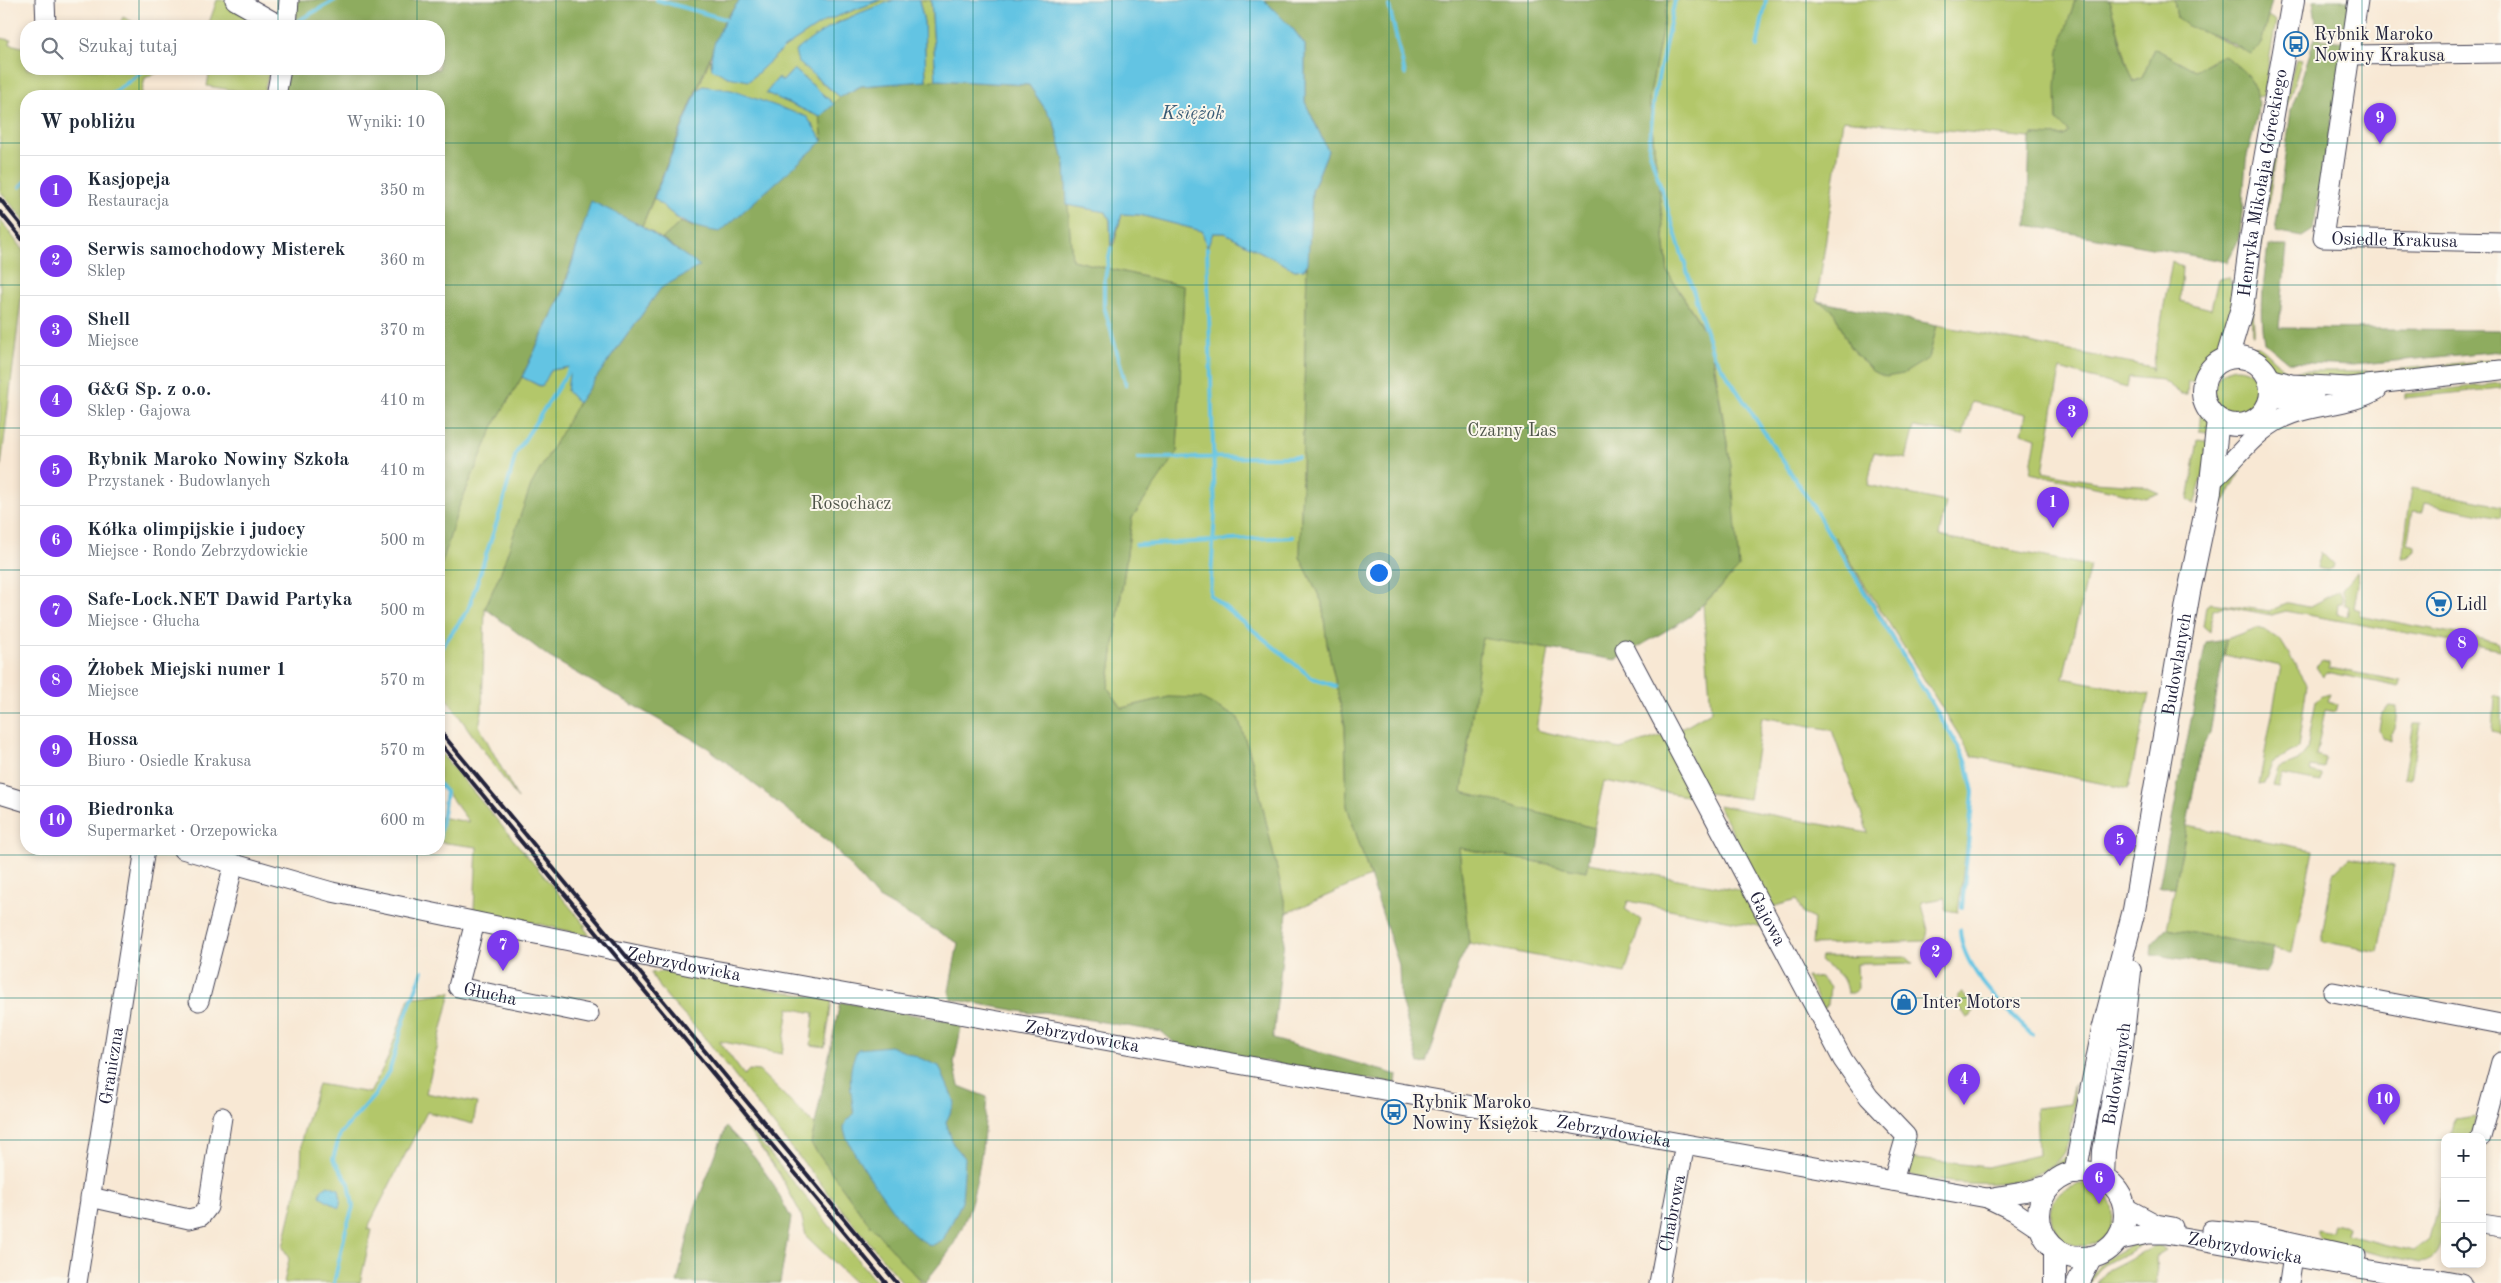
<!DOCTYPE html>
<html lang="pl">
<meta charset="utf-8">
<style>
body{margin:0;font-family:"Old Standard TT",serif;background:#f2f2f3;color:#1f2937}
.controls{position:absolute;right:15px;bottom:15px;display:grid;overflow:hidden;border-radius:10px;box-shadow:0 2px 8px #0003}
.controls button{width:45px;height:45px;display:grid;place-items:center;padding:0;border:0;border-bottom:1px solid #e0e1e3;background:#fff;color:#1f2937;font:25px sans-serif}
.you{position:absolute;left:1378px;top:572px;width:18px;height:18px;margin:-12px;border:4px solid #fff;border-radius:50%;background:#1a73e8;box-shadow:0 0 0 8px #1a73e833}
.badge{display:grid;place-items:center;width:32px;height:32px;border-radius:50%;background:#7c3aed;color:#fff;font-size:16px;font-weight:700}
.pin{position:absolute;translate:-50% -41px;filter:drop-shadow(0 1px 2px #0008)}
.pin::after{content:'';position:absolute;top:26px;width:18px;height:15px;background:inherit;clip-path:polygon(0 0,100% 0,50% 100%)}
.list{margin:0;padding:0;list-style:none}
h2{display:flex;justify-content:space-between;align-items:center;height:65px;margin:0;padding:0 20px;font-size:21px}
h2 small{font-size:16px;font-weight:400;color:#747a83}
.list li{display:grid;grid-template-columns:32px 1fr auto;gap:15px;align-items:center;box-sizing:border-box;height:70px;padding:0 20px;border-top:1px solid #e0e1e3}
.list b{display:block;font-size:19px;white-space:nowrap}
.list p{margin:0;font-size:16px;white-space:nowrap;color:#747a83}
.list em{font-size:16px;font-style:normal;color:#747a83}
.icon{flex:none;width:28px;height:28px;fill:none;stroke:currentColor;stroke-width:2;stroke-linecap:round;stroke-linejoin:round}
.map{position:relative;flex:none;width:2501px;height:1283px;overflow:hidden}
.search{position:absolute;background:#fff;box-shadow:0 2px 8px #0003;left:20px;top:20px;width:425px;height:55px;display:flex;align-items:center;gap:12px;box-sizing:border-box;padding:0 18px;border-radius:20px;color:#747a83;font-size:19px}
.panel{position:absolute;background:#fff;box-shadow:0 2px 8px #0003;left:20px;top:90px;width:425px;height:765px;border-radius:20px}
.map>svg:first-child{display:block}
.green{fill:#b3c76b;stroke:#6a7453}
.forest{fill:#8eac5f;stroke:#58674d}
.water{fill:#64c4e3;stroke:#43738f}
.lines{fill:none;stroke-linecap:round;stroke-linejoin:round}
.stream{stroke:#64c4e3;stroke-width:4}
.minor-casing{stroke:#424052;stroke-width:21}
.major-casing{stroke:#424052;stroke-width:24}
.minor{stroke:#fff;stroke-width:19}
.major{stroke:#fff;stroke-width:22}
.rail{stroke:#22223b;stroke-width:4}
.grid{fill:none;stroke:#0f766e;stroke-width:1;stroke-opacity:0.55}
.labels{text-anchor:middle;stroke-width:4;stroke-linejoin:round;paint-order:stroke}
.poi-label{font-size:18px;fill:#22223b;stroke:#fbf7ec;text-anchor:start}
.street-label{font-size:18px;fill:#22223b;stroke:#fbf7ec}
.park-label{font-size:18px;fill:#4e5449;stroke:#fbf7ec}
.water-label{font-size:19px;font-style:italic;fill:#395b76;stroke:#fbf7ec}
</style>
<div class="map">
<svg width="2501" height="1283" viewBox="0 0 2501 1283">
<rect width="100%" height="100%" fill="#fbf7ec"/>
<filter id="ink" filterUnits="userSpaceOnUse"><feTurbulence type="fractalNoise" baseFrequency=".02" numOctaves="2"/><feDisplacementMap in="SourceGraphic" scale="10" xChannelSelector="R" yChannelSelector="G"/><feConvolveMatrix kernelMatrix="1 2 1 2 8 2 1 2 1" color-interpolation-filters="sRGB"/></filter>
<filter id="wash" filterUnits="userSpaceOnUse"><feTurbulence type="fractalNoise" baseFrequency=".0096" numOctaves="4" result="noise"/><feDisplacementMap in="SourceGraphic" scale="20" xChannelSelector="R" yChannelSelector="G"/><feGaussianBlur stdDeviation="1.12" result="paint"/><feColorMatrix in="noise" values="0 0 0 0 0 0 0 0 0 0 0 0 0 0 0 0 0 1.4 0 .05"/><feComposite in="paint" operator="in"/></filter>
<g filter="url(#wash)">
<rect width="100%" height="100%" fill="#f8e8d4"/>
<path class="green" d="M217,0H228L269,26H208Z
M881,0H894L836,23L816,78L840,97L834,104L794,69L782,82L778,78L767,93L820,117L823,141L807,117L703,86L697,91L710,59L712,69L749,81L784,48L825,21Z
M919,0H931L936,80L926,81L924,22Z
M1668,0H2075C2062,43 2054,74 2057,120L2069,132L2064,136L2032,135L2030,138L1843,120L1817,301L1833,309L1850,347L1872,371L1929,358L1937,325L2152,367V372L2172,261L2182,267L2180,301L2211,309L2218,279L2229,277L2234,293L2239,280L2217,358L2206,368L2195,386L2196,382L2188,381L2187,394H2181L2163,380L2129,377L2127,388L2060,369L2043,472L2094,482L2141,485L2159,493L2146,498L2030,473L2036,438L2022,433L2026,414L1972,402L1963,435L1914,427L1906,459L1874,452L1868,485L1946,502L1939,536L2090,566L2063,678L2149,694L2128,789L1972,756L1835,537L1966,760L1973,792L1958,912L1946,910L1945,898L1922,902C1923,916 1932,926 1925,941L1812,945L1814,919L1803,914L1797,900L1772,907L1718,805L1868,833L1832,730L1762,717L1749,799L1707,793L1677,731L1711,711L1703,605L1739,568L1730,462L1713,354L1706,332L1668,273L1649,99Z
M2109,0H2174L2177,18C2195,31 2217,34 2235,47L2261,44L2268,16L2276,21L2263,96L2257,97C2250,70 2239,66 2214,59L2195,70L2154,48L2142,78L2129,83L2131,76Z
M123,17L142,26H119Z
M0,38L11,40L10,44L26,48V69H166L145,78L141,96H26V222L0,191Z
M2296,59L2302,60L2283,116L2255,281L2253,301L2254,334H2252L2251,300L2255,268L2282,110Z
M210,69H270L263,95L207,86Z
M654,198L681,222L662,239L642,226Z
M1067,205L1106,212L1110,220L1111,247L1114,244L1122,214L1140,215L1202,231L1207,247L1213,233H1225L1295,270L1304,269L1307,266L1300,557L1322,602L1327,644L1345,725L1347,806L1370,877L1287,913L1252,760L1238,718L1169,697L1122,708L1108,688L1132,518L1177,452L1184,286L1072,260Z
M0,219L26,255V287L23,284L0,474Z
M2253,346H2259L2287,372L2286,379C2273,371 2257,362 2253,346Z
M2501,359V364L2343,381H2294L2296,371H2381Z
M571,367L567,391L578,403L485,608L482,712L479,726L518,799L439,688V573L458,509L495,423L522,377L541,387L551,370Z
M2214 391a23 23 0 1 1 46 0a23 23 0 1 1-46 0Z
M2501,383V388L2405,398V394Z
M2201,410L2211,423L2213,433L2199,431Z
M2198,440L2212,442L2194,505L2188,500Z
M2248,457L2223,504L2217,501L2229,473Z
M2412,488L2501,506V518L2425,503L2423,512L2413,511L2407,544L2415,546V550L2408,557L2402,558Z
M2321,552L2333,564L2332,568L2327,570L2317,568Z
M2357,572L2358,584L2354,608L2360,610L2359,615L2498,642L2501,650L2286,611L2271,615L2224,606L2213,610L2210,632L2203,626L2206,606L2210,603L2270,611L2289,603L2308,607L2339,591L2343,598L2342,604H2338L2337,614L2347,616L2349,606L2345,605V597L2342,589Z
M2257,628L2265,630L2281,641L2307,684L2298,748L2272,763L2264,784L2259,785L2281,666L2224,655L2226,639Z
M1482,637L1549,649L1536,730L1620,749L1664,735L1697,798L1604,781L1594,828L1462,793Z
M2322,661L2329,663V668L2401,681L2400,687L2327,672L2323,677L2316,667Z
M2330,693L2327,701L2338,704L2336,712L2325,710L2316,756L2326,759L2324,768L2311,766L2310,771L2322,774L2321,782L2282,775L2279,787L2273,786L2278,769L2298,761L2307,750L2316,701L2322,695Z
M2494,696L2501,698V733L2492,731Z
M2390,706L2397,707L2395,729L2391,735V741L2382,737L2379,729L2382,713Z
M2414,723H2421L2411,779L2404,778Z
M439,751L586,926H583L590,936L474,909L477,847L439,842V817L469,822L439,782Z
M2187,826L2313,850L2292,952L2167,928Z
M1459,848L1587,871L1589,863L1749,892L1768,928L1628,901L1625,909L1641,920L1625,973L1469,943Z
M2350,857L2394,866L2378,952L2321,941L2333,873Z
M1905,956L1913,963L1857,964L1858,988L1854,993H1847C1844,970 1832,972 1819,961L1821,957Z
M667,971L832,1000L825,1047L811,1045L814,1013L789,1008L782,1054L719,1041L744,1075L749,1070L759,1071L815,1125L811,1144L866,1220L923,1283H903C837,1204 772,1125 709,1043C690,1019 665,1000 651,973Z
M1806,976L1820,978L1830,987L1828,1005L1823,1010Z
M451,992L426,1093L477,1103L473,1124L427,1112L367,1229L372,1230L360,1283H284L289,1259L283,1247L301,1171L302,1137L318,1084L370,1093L388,1058L409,998Z
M1962,993L1974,1007L1971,1016L1967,1018L1958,1005V995Z
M2075,1083C2074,1101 2073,1141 2062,1155C2038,1188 1979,1185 1943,1181C1931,1180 1912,1179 1904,1169L1908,1158L1987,1167L2038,1155L2036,1108L2070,1104Z
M736,1113L877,1283H855L806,1236L801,1214L780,1175Z
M2476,1116L2471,1137H2451L2455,1119Z
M2067,1155L2070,1157L2052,1174L2021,1187L2020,1182L2042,1175Z
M2445,1177C2445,1201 2453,1259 2420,1263L2321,1240L2317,1233V1229L2332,1232L2334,1224L2347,1227L2346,1235L2413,1251L2429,1239Z
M2051 1215a31 31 0 1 1 62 0a31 31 0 1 1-62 0Z
M2144,1243C2127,1257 2099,1259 2091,1283H2086C2099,1262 2119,1246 2144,1243Z
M2158,1244L2166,1250L2156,1256L2157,1283H2097L2108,1270Z"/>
<path class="forest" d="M293,0H740L725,19L642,226L591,203L561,295L522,377L495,423L458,509L439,573V96H280L287,69H439V26H292Z
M1264,0H1668L1649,99L1668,273L1709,338L1731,466L1739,568L1691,616L1616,660L1482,638L1462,792L1594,828L1587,871L1459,848L1469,943L1458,965L1427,1063L1419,1064L1400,997L1399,965L1347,806L1345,725L1327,644L1322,602L1300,557L1307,266L1312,191L1328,151L1305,102V45L1293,29Z
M2075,0H2109L2126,61L2134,82L2142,78L2154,48L2195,70L2223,55C2234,63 2247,72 2253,84C2266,106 2249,139 2246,162C2244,185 2243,208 2240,231L2238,241L2227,262L2027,225L2030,138L2032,135L2064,136L2069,132L2057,120L2056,87L2059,50Z
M2174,0H2227L2228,2L2272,0L2261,44L2251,54L2224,39L2188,26L2177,18Z
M2313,0H2349L2346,33L2317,29Z
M2315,38L2345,42L2313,230L2302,237L2275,232L2291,110Z
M936,80L1029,85L1054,122L1065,164L1072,260L1184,286L1177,453L1132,518L1108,688L1122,708L1169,697L1201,698L1238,718L1252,760L1287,913L1273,1039L1397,1075L1396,1084L1178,1046L1162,1032L1044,1012L1030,1013L951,999L949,991L958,943L877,897L832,845L708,748L549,657L485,608L500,574L531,485L578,403L661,288L699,266L662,239L681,222L693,227L823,141L820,117L840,97L861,86Z
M2268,246H2287L2279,328L2501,330V351L2352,365L2288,362L2265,343C2259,310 2264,278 2268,246Z
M1817,301L1937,325L1929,358L1903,374L1886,377L1872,371L1850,347L1833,310Z
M2226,639L2210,733L2200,755L2175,887H2159L2206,642Z
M2167,928L2273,948L2271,962L2266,973L2151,954L2152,944Z
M840,1002L962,1023L954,1063L959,1086L987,1097C983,1148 978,1209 948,1253C941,1263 932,1273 925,1283L905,1265L866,1220L811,1144Z
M726,1127L749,1150L772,1182L791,1218L780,1283H677L695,1208Z"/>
<path class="water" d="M740,0H881L825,21L784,48L749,81L728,77L712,69C707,46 726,18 740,0Z
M894,0H919L924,22L926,81L861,86L840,97L798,62L795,52C824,26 858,13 894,0Z
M931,0H1264L1293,29L1305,45V102L1328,151L1312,191L1308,263L1304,269L1295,270L1225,233H1213L1207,248L1202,231L1140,215L1122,214L1111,248L1110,220L1106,212L1067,205L1065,164L1054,122L1029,85L936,80Z
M794,69L834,104L820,117L766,93L778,78L783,81Z
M703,86L731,90L807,117L823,141L720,232C684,226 681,222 654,198L697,91Z
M591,201L642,226L700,266L661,288L578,403L567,391L570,367L551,370L542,387L522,377L562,295Z
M890,1046L939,1066L955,1103L946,1122L953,1144L965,1158L962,1202L943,1240L931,1246C925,1242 917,1238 912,1233C898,1220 845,1145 844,1129C844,1122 850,1118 854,1114C851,1092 846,1069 858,1049Z
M328,1185L339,1189L341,1200L339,1208L320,1196L322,1189Z"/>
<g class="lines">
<path class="stream" d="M657,0L725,19
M1675,0L1654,97L1649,149L1713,354L1812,505L1966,760L1973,792L1962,907
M1389,6L1405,74
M296,22L335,0
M1757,47L1766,0
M109,96L146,69
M20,187L26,180
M1111,248L1104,283V306L1126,385
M1207,248L1215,512L1210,595L1312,678L1335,686
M1138,458L1298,457
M1136,545L1293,537
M439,651L468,610L502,506L516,453L571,367
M439,784L446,792L439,841
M1960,930C1962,970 2005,1008 2032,1035
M334,1283L346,1229L353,1207L349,1183L333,1159L340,1134L374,1096L390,1069L405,1017L423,971"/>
</g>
</g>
<g filter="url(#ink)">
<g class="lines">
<defs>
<g id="minor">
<path d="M45,0L46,26"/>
<path d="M235,0L281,26"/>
<path id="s1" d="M2358,0L2323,238L2501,242"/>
<path d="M287,26L289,0"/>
<path d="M2351,55L2501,53"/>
<path d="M276,96L281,69"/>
<path d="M2269,378L2291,384L2349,387L2501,370"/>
<path d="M2271,400L2314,394"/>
<path d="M2216,477C2241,454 2258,426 2292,414C2320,404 2351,405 2377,390"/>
<path id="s2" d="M1625,649L1843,1060L1869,1097L1906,1136L1893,1181"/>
<path d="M0,794L26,802"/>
<path id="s3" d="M182,849L332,892L691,966L1987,1198L2014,1211L2041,1229"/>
<path id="s4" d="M475,922L458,987L589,1014"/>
<path d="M2333,992L2501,1024"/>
<path d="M199,1001L234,864"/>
<path d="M2481,1137L2501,1062"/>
<path d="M90,1197L189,1219L201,1216L208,1207L222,1117"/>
<path d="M1987,1198L2023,1192L2052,1184"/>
<path d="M2124,1207L2156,1224L2173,1227"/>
<path d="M2482,1224L2501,1227"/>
<path d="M2211,1230L2256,1234L2356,1256"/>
<path id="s5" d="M2116,1241L2148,1234H2166L2410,1277L2434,1278L2461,1283"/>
<path id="s6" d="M77,1283L145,849"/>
<path id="s7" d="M1659,1283L1685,1144"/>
<path d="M2289,1283L2293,1256"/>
</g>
<g id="major">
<circle cx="2237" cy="391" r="34"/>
<path id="s8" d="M2227,358L2242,308L2251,239L2293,0"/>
<circle cx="2082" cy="1215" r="43"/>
<path id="s9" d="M2075,1173L2103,1030L2134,910L2189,592L2210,491L2218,420"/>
<path id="s10" d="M2103,1178L2104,1151L2121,1052L2130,971"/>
<path d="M2055,1283V1249"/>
<path d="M2078,1283L2091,1257"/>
</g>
</defs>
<use href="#minor" class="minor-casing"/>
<use href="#major" class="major-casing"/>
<use href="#minor" class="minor"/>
<use href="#major" class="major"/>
<path class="rail" d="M0,199L26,231
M0,212L26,244
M439,730L897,1283
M439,742L886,1283"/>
</g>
</g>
<path class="grid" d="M139,0V26M278,0V26M417,0V26M556,0V1283M695,0V1283M834,0V1283M973,0V1283M1112,0V1283M1250,0V1283M1389,0V1283M1528,0V1283M1667,0V1283M1806,0V1283M1945,0V1283M2084,0V1283M2223,0V1283M2362,0V1283M139,69V96M278,69V96M417,69V96M0,143H26M439,143H2501M0,285H26M439,285H2501M0,428H26M439,428H2501M0,570H26M439,570H2501M0,713H26M439,713H2501M139,849V1283M278,849V1283M417,849V1283M0,855H2501M0,998H2501M0,1140H2445M2482,1140H2501"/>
<defs>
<symbol id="bus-ring" viewBox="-11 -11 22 22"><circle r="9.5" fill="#fbf7ec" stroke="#1f6fb2" stroke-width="1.5"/><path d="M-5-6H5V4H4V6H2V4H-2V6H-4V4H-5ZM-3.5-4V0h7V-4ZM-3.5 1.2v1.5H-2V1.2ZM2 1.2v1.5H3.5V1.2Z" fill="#1f6fb2"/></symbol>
<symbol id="supermarket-ring" viewBox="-11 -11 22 22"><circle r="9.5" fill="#fbf7ec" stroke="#1f6fb2" stroke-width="1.5"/><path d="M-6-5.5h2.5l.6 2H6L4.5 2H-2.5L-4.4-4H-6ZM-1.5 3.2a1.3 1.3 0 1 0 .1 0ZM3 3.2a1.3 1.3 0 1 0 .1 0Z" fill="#1f6fb2"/></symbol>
<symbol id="shop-ring" viewBox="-11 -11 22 22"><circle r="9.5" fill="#fbf7ec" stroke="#1f6fb2" stroke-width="1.5"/><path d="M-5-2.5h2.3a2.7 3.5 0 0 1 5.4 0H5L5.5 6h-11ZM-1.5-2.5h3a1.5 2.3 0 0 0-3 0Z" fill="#1f6fb2"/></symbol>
</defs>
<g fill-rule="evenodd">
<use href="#bus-ring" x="2282" y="30" width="28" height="28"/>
<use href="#supermarket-ring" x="2425" y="590" width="28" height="28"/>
<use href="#shop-ring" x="1890" y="988" width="28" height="28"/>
<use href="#bus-ring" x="1380" y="1098" width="28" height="28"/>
</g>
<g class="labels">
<g class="poi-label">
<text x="2314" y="40">Rybnik Maroko<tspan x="2314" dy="21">Nowiny Krakusa</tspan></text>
<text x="2456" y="610">Lidl</text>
<text x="1922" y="1008">Inter Motors</text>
<text x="1412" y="1108">Rybnik Maroko<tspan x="1412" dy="21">Nowiny Księżok</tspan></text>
</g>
<g class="street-label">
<text dy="6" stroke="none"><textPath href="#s8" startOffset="179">Henryka Mikołaja Góreckiego</textPath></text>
<text dy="6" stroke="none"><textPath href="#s1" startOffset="312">Osiedle Krakusa</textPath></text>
<text dy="6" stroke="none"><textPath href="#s9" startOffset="519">Budowlanych</textPath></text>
<text dy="6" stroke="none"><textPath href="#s2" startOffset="305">Gajowa</textPath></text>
<text dy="6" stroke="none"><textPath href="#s3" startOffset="515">Zebrzydowicka</textPath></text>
<text dy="6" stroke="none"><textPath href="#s4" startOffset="100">Głucha</textPath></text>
<text dy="6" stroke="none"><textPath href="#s3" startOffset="920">Zebrzydowicka</textPath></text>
<text dy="6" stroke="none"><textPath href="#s6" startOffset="220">Graniczna</textPath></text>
<text dy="6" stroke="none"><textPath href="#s10" startOffset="105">Budowlanych</textPath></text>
<text dy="6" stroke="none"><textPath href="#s3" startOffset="1460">Zebrzydowicka</textPath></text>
<text dy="6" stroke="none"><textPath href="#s7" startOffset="71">Chabrowa</textPath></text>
<text dy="6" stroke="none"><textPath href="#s5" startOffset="131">Zebrzydowicka</textPath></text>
</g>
<g class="park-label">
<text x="1512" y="436">Czarny Las</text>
<text x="851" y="509">Rosochacz</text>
</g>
<g class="water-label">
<text x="1193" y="119">Księżok</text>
</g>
</g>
</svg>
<div class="controls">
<button>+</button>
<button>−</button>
<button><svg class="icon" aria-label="locate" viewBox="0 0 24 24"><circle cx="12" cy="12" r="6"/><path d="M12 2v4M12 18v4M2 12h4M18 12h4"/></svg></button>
</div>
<div class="you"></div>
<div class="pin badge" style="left:2053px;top:528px">1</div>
<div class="pin badge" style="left:1936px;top:978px">2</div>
<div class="pin badge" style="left:2072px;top:438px">3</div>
<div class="pin badge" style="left:1964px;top:1105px">4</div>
<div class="pin badge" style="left:2120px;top:866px">5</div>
<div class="pin badge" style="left:2099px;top:1204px">6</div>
<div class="pin badge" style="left:503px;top:971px">7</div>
<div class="pin badge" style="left:2462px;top:669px">8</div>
<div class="pin badge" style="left:2380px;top:144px">9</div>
<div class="pin badge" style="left:2384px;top:1125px">10</div>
<div class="search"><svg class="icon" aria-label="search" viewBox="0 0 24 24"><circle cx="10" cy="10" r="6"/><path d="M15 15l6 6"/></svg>Szukaj tutaj</div>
<section class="panel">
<h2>W pobliżu<small>Wyniki: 10</small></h2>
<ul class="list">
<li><span class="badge">1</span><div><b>Kasjopeja</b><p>Restauracja</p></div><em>350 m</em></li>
<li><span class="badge">2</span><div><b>Serwis samochodowy Misterek</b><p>Sklep</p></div><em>360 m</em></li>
<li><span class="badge">3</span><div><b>Shell</b><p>Miejsce</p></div><em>370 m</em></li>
<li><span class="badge">4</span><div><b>G&amp;G Sp. z o.o.</b><p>Sklep · Gajowa</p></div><em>410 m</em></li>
<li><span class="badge">5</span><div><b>Rybnik Maroko Nowiny Szkoła</b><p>Przystanek · Budowlanych</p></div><em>410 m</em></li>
<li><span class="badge">6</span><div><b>Kółka olimpijskie i judocy</b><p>Miejsce · Rondo Zebrzydowickie</p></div><em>500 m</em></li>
<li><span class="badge">7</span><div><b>Safe-Lock.NET Dawid Partyka</b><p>Miejsce · Głucha</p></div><em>500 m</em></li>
<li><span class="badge">8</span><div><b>Żłobek Miejski numer 1</b><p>Miejsce</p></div><em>570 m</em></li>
<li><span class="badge">9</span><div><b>Hossa</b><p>Biuro · Osiedle Krakusa</p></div><em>570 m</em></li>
<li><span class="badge">10</span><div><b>Biedronka</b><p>Supermarket · Orzepowicka</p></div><em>600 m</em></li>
</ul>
</section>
</div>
